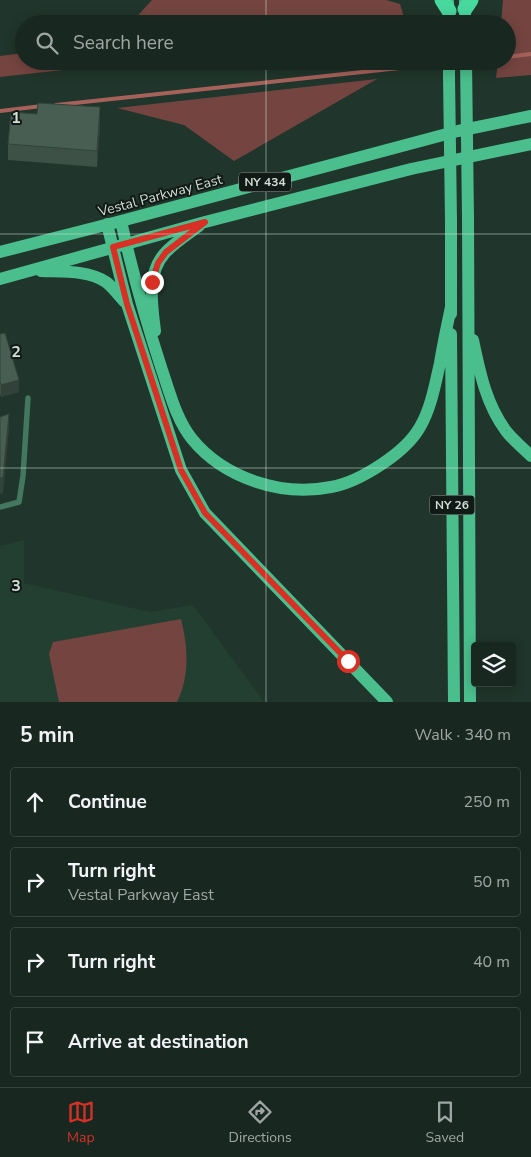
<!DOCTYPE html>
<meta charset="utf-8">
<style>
body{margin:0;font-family:"Nunito Sans",sans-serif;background:#25342d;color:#f1f3f6}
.controls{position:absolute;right:15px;bottom:15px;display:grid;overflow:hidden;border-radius:5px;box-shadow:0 2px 12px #0003}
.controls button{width:45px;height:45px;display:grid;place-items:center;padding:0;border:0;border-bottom:1px solid #36443e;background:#182820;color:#f1f3f6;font:25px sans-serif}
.stop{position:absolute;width:15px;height:15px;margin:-11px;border:4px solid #d93025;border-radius:50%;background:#fff}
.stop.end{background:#d93025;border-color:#fff;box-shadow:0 1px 5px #0008}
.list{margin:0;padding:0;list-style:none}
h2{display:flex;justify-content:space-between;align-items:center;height:65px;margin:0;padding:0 20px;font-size:21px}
h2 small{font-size:16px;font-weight:400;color:#9fa6a5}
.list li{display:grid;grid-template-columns:32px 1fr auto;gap:15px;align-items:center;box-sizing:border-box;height:70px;margin:0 10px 10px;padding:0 10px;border:1px solid #36443e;border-radius:5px}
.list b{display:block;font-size:19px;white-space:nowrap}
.list p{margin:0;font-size:16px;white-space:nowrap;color:#9fa6a5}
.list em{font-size:16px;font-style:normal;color:#9fa6a5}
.icon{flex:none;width:28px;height:28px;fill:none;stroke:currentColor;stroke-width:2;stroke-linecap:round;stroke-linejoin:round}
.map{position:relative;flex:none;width:531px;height:702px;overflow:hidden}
.search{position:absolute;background:#182820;box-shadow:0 2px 12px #0003;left:15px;right:15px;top:15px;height:55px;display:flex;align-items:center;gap:12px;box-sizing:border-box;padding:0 18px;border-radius:28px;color:#9fa6a5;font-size:19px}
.sheet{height:385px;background:#182820}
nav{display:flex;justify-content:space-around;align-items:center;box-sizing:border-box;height:70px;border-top:1px solid #36443e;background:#182820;font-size:14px;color:#9fa6a5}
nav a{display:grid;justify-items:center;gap:2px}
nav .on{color:#d93025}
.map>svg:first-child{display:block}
.built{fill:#223f32}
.green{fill:#744540}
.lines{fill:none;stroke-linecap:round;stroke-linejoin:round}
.stream{stroke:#a5615a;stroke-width:4}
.lane{stroke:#44775f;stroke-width:5.5}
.primary{stroke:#4abe8d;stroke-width:12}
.highway{stroke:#48d99f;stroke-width:15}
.primary-bridge{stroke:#4abe8d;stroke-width:12}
.wall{fill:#3e5147}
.shaded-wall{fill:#32423a}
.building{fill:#485e53;stroke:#32423a}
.route{stroke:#d93025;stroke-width:6}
.grid{fill:none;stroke:#d2ded7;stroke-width:1;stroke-opacity:0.55}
.labels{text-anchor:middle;stroke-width:4;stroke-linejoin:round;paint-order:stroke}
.shield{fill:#111a16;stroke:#98a39d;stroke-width:1}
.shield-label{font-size:12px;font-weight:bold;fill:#d2ded7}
.street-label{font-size:14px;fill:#d2ded7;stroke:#111a16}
.grid-label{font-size:16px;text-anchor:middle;font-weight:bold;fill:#d2ded7;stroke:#111a16;stroke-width:4;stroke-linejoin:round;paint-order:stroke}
</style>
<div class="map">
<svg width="531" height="702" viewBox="0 0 531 702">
<rect width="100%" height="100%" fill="#20352b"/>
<path class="built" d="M24,540V583L150,612L193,605L264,702H0V546Z"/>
<path class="green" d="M152,0H386L400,4L406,24H130Z
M503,0H531V75L496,78L498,61H507V24H501Z
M24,53V61H144L0,77V56Z
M377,79L234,161L184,125L117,108Z
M181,619C188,646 190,676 177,702H59L49,654L53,642Z"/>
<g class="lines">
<path class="stream" d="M507,57L531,54
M56,105L464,61
M0,111L42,106"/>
<path class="lane" d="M0,507L19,502L23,476L28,398"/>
<path class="primary" d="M465,1V24
M448,2L449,24
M449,61V76
M468,218L470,702
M121,221C132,271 146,321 162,370C170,393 176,419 192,439C224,478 281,497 331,487C349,484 367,474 382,464C397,454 411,443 420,427C431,408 435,385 440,363C443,344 447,326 451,307
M107,224L127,304L181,470L205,513L387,702
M0,252L121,221L458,131L531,116
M41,271C62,272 88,270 106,282C113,287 119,296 125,302
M0,279L205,222L411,169L531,144
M451,314V221
M155,331C152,305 146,274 165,253C174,243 188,234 199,226
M451,334L454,702
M473,340C480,373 486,404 506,431C513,440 523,448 531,456"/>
<path class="highway" d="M442,0L449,11
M465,9L471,0"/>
<path class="primary-bridge" d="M466,61L468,218
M449,76L451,221"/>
</g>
<path class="wall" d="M100,124L97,167L8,160V144Z
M0,334L19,392L1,397L0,394Z"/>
<path class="shaded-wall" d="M100,107V124L97,167V151Z
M19,380V392L1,397V385Z
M9,414V430L3,493L0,494V478Z"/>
<path class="building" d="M38,103L100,107L97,151L8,144L11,112L37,114Z
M5,333L19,380L1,385L0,382V334Z
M9,414L3,477L0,478V417Z"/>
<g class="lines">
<path class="route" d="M152,282L158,263L166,252L205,222L113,247L127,304L181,470L205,513L348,661"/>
</g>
<path class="grid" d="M266,0V24M266,61V702M0,234H531M0,468H531"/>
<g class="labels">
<g class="shield">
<rect x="239" y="172.5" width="52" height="19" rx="4"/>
<rect x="429.5" y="495.5" width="45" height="19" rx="4"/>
</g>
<g class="shield-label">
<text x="265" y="186">NY 434</text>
<text x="452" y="509">NY 26</text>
</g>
<g class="street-label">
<text transform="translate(160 195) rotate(-15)" y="5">Vestal Parkway East</text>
</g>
</g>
<g class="grid-label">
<text x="16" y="123">1</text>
<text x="16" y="357">2</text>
<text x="16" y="591">3</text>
</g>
</svg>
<div class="controls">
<button><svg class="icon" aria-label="layers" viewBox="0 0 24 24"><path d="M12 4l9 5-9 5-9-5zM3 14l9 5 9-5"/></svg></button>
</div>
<div class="stop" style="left:348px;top:661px"></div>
<div class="stop end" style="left:152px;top:282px"></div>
<div class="search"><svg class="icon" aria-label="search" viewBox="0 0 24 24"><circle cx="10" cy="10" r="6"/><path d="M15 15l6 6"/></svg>Search here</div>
</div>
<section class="sheet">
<h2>5 min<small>Walk · 340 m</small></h2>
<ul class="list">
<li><svg class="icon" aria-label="ahead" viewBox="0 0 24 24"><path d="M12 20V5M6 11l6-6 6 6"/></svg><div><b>Continue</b></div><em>250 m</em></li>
<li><svg class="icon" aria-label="right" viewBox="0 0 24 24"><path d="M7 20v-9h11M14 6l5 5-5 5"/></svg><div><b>Turn right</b><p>Vestal Parkway East</p></div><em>50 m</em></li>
<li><svg class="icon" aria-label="right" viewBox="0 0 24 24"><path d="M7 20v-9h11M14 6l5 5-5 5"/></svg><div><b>Turn right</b></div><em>40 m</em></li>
<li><svg class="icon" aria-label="arrive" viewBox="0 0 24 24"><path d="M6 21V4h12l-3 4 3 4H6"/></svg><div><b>Arrive at destination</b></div></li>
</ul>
</section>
<nav>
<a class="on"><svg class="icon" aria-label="map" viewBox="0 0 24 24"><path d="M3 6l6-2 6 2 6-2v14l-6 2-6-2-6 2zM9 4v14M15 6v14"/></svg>Map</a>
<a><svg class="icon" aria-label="directions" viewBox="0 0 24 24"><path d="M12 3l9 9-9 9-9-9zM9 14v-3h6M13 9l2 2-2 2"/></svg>Directions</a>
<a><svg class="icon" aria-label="saved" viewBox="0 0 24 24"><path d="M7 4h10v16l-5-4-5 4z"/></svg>Saved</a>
</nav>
